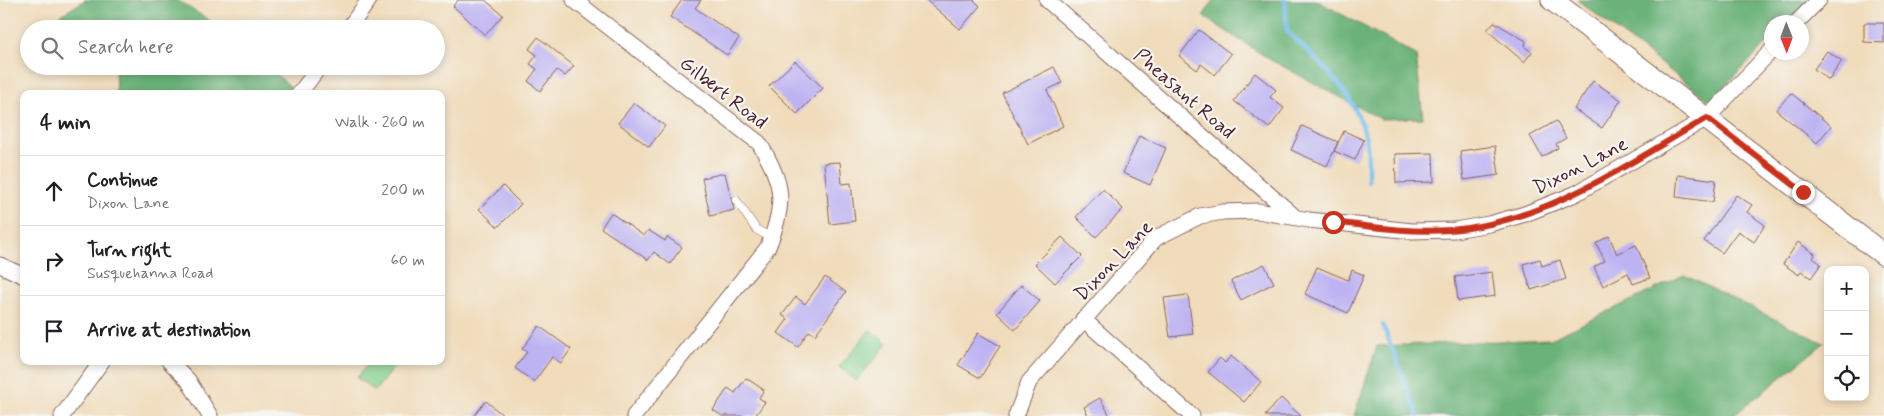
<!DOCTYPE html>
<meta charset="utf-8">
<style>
body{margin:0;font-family:Mynerve,sans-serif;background:#f2f2f2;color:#202124}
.controls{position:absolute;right:15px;bottom:15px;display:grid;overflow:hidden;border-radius:10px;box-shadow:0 2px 8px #0003}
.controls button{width:45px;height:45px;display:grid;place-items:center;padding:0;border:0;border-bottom:1px solid #e0e0e0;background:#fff;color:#202124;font:25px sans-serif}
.compass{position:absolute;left:1764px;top:15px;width:45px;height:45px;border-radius:50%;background:#fff;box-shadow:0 2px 8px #0003;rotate:179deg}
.stop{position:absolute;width:15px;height:15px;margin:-11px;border:4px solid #c8321e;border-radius:50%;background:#fff}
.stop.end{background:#c8321e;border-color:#fff;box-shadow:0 1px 5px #0008}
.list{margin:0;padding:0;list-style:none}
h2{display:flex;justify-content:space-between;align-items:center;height:65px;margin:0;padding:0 20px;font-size:21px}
h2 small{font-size:16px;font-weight:400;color:#757577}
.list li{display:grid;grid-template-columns:32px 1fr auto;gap:15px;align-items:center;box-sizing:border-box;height:70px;padding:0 20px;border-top:1px solid #e0e0e0}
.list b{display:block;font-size:19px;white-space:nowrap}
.list p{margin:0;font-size:16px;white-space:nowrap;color:#757577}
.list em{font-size:16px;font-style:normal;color:#757577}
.icon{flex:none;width:28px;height:28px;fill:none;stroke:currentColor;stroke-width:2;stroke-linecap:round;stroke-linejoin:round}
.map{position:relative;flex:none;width:1884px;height:416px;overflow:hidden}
.search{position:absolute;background:#fff;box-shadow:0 2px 8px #0003;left:20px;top:20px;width:425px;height:55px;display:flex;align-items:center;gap:12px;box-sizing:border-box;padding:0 18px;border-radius:28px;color:#757577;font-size:19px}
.panel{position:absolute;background:#fff;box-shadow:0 2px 8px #0003;left:20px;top:90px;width:425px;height:275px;border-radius:10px}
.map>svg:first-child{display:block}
.green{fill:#84cf8c;stroke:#67775c}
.forest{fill:#6bb278;stroke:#5a6852}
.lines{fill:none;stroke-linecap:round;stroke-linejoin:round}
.stream{stroke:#70bce9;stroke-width:4.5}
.building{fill:#bdb3f2}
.lane-casing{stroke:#84615d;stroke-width:9}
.street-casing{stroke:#84615d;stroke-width:17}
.secondary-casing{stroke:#84615d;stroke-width:23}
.lane{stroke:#fff;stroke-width:8}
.street{stroke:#fff;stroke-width:15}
.secondary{stroke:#fff;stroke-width:21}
.route{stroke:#c8321e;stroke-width:6}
.labels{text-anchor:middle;stroke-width:4.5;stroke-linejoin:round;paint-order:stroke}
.street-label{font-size:20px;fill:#4a1f2b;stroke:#f6f6f2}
</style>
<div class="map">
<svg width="1884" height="416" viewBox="0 0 1884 416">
<rect width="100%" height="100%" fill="#f6f6f2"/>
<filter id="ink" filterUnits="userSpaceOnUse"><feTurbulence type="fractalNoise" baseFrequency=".02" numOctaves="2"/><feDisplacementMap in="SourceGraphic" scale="10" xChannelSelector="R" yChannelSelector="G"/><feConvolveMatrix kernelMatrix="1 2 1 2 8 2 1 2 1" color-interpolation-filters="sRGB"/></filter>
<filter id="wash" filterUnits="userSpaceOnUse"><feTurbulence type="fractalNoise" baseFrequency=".0096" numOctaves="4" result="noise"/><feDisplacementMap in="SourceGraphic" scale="20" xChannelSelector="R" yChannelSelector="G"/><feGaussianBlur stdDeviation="1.12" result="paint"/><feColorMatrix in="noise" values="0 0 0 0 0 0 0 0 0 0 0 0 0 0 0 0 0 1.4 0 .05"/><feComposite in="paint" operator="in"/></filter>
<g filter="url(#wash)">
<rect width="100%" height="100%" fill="#f0dbba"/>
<path class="green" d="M870,330L887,344L856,381L839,367Z
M370,361H398L375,391L357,378Z"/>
<path class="forest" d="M85,0H177L223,29H39Z
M1214,0H1316L1416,55L1423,118L1381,119L1269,59L1203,16Z
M1577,0H1810L1788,22H1772L1771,39L1710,101Z
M115,66H267L292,88L288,94H116Z
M1684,275L1824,343L1733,416H1354L1377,346L1551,339Z"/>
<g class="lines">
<path class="stream" d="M1285,0L1287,31C1318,62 1357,93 1366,139C1369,152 1368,168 1368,181
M1383,325L1418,416"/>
</g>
<g id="blocks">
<path class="building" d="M458,0H485L503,15L485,35L453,6Z
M682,0H701L695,8L739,38L727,55L670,17Z
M926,0H974L980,6L960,29Z
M1494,22L1526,41L1525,47L1532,52L1524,62L1487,30Z
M1864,23H1884V43L1864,42Z
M1199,30L1231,54L1215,75L1201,64L1197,70L1179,56Z
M538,37L574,66L565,76L557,70L540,91L528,81L537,69L530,64L537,55L529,49Z
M1827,51L1842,61L1829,80L1814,69Z
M795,61L823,88L797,114L769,86Z
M1054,67L1062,83L1047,90L1063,126L1028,144L1002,93Z
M1255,73L1276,90L1270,97L1284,108L1269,128L1234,101Z
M1593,81L1621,100L1602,128L1574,109Z
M1791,93L1831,126L1817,143L1776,110Z
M634,103L665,126L649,147L618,123Z
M1556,121L1566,138L1556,144L1558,148L1542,157L1530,136Z
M1302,126L1338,142L1327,166L1291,150Z
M1344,131L1364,140L1355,160L1334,151Z
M1139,136L1166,148L1150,185L1123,173Z
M1495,146L1499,175L1464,180L1460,151Z
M1433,153L1434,182L1396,183L1395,154Z
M840,162L842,184L851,183L855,221L830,224L824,163Z
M725,173L734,210L710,216L702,178Z
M1678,175L1716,180L1713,202L1676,197Z
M503,186L521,204L498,227L479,209Z
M1103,189L1123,209L1096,237L1076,217Z
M1736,195L1752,205L1747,212L1765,225L1754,242L1738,231L1722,253L1704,241Z
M611,213L644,236L648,230L665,241L667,237L682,247L670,264L654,252L648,260L601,228Z
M1609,236L1617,254L1636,245L1650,278L1633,284L1628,273L1603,286L1594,267L1605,261L1596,243Z
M1062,237L1082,256L1055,283L1035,264Z
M1798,242L1815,254L1813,258L1821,264L1811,278L1801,271L1799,275L1783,264Z
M1540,259L1542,266L1560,260L1566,279L1531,290L1523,264Z
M1264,264L1274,283L1241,300L1231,281Z
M1317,267L1348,280L1352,270L1364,275L1348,313L1305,294Z
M1492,272L1495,296L1458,301L1455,277Z
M825,277L846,292L815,335L809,331L798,347L778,333L788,319L782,315L796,297L805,304Z
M1021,285L1040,301L1015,330L997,313Z
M1188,295L1193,334L1170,337L1164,298Z
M539,326L571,349L561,363L552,357L534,382L515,368L527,352L522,349Z
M978,333L1000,346L980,378L958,365Z
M1231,356L1261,382L1244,402L1208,372L1220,358L1225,363Z
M746,378L764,390L759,398L765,402L755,416H722L713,410L728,388L735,393Z
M1100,398L1110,416H1088L1084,407Z
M1281,398L1301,416H1265Z
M486,401L504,416H474Z"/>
</g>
</g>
<g filter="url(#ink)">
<use href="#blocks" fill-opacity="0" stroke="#84615d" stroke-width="1"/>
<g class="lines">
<defs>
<path id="lane" d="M736,200L756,229L771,238"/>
<path id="street" d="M574,0L759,143C784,183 786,203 768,247L634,416
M1047,0L1295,217
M1797,22L1819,0
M348,29L369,0
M299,94L320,66
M0,265L24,276
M1083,319L1192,416
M169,361L188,380L210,416
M62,416L102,361
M1016,416L1029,382L1156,238L1200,216L1223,212L1258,211L1309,220L1412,231L1455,230L1489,224L1525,214L1575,194L1707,118L1772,50"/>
<path id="secondary" d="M1552,0L1884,255"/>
</defs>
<use href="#lane" class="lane-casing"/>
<use href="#street" class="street-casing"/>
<use href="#secondary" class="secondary-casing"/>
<use href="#lane" class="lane"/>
<use href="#street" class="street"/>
<use href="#secondary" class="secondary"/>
</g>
</g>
<g class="lines" filter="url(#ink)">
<path class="route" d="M1333,222C1372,227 1411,233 1450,230C1545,223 1627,164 1707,118L1803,192"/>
</g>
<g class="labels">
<g class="street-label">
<text transform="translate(724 92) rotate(38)" y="7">Gilbert Road</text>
<text transform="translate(1185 93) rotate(41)" y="7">Pheasant Road</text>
<text transform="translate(1580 165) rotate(-27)" y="7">Dixon Lane</text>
<text transform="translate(1113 260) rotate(-46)" y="7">Dixon Lane</text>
</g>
</g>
</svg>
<div class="controls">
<button>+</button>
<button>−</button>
<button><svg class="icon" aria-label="locate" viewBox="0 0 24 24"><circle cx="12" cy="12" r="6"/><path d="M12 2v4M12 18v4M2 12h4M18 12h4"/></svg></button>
</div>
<svg class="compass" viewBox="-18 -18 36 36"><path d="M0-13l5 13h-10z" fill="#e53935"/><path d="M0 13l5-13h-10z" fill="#757577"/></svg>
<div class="stop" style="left:1333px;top:222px"></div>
<div class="stop end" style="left:1803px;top:192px"></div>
<div class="search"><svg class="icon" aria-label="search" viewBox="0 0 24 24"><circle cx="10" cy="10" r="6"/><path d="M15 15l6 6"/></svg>Search here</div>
<section class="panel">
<h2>4 min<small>Walk · 260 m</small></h2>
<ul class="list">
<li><svg class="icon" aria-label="ahead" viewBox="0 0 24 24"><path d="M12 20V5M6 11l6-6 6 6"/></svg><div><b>Continue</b><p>Dixon Lane</p></div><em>200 m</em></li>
<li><svg class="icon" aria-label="right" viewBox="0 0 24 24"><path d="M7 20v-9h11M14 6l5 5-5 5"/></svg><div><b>Turn right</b><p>Susquehanna Road</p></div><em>60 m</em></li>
<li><svg class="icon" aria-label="arrive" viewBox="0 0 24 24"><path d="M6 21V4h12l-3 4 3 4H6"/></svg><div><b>Arrive at destination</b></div></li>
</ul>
</section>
</div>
